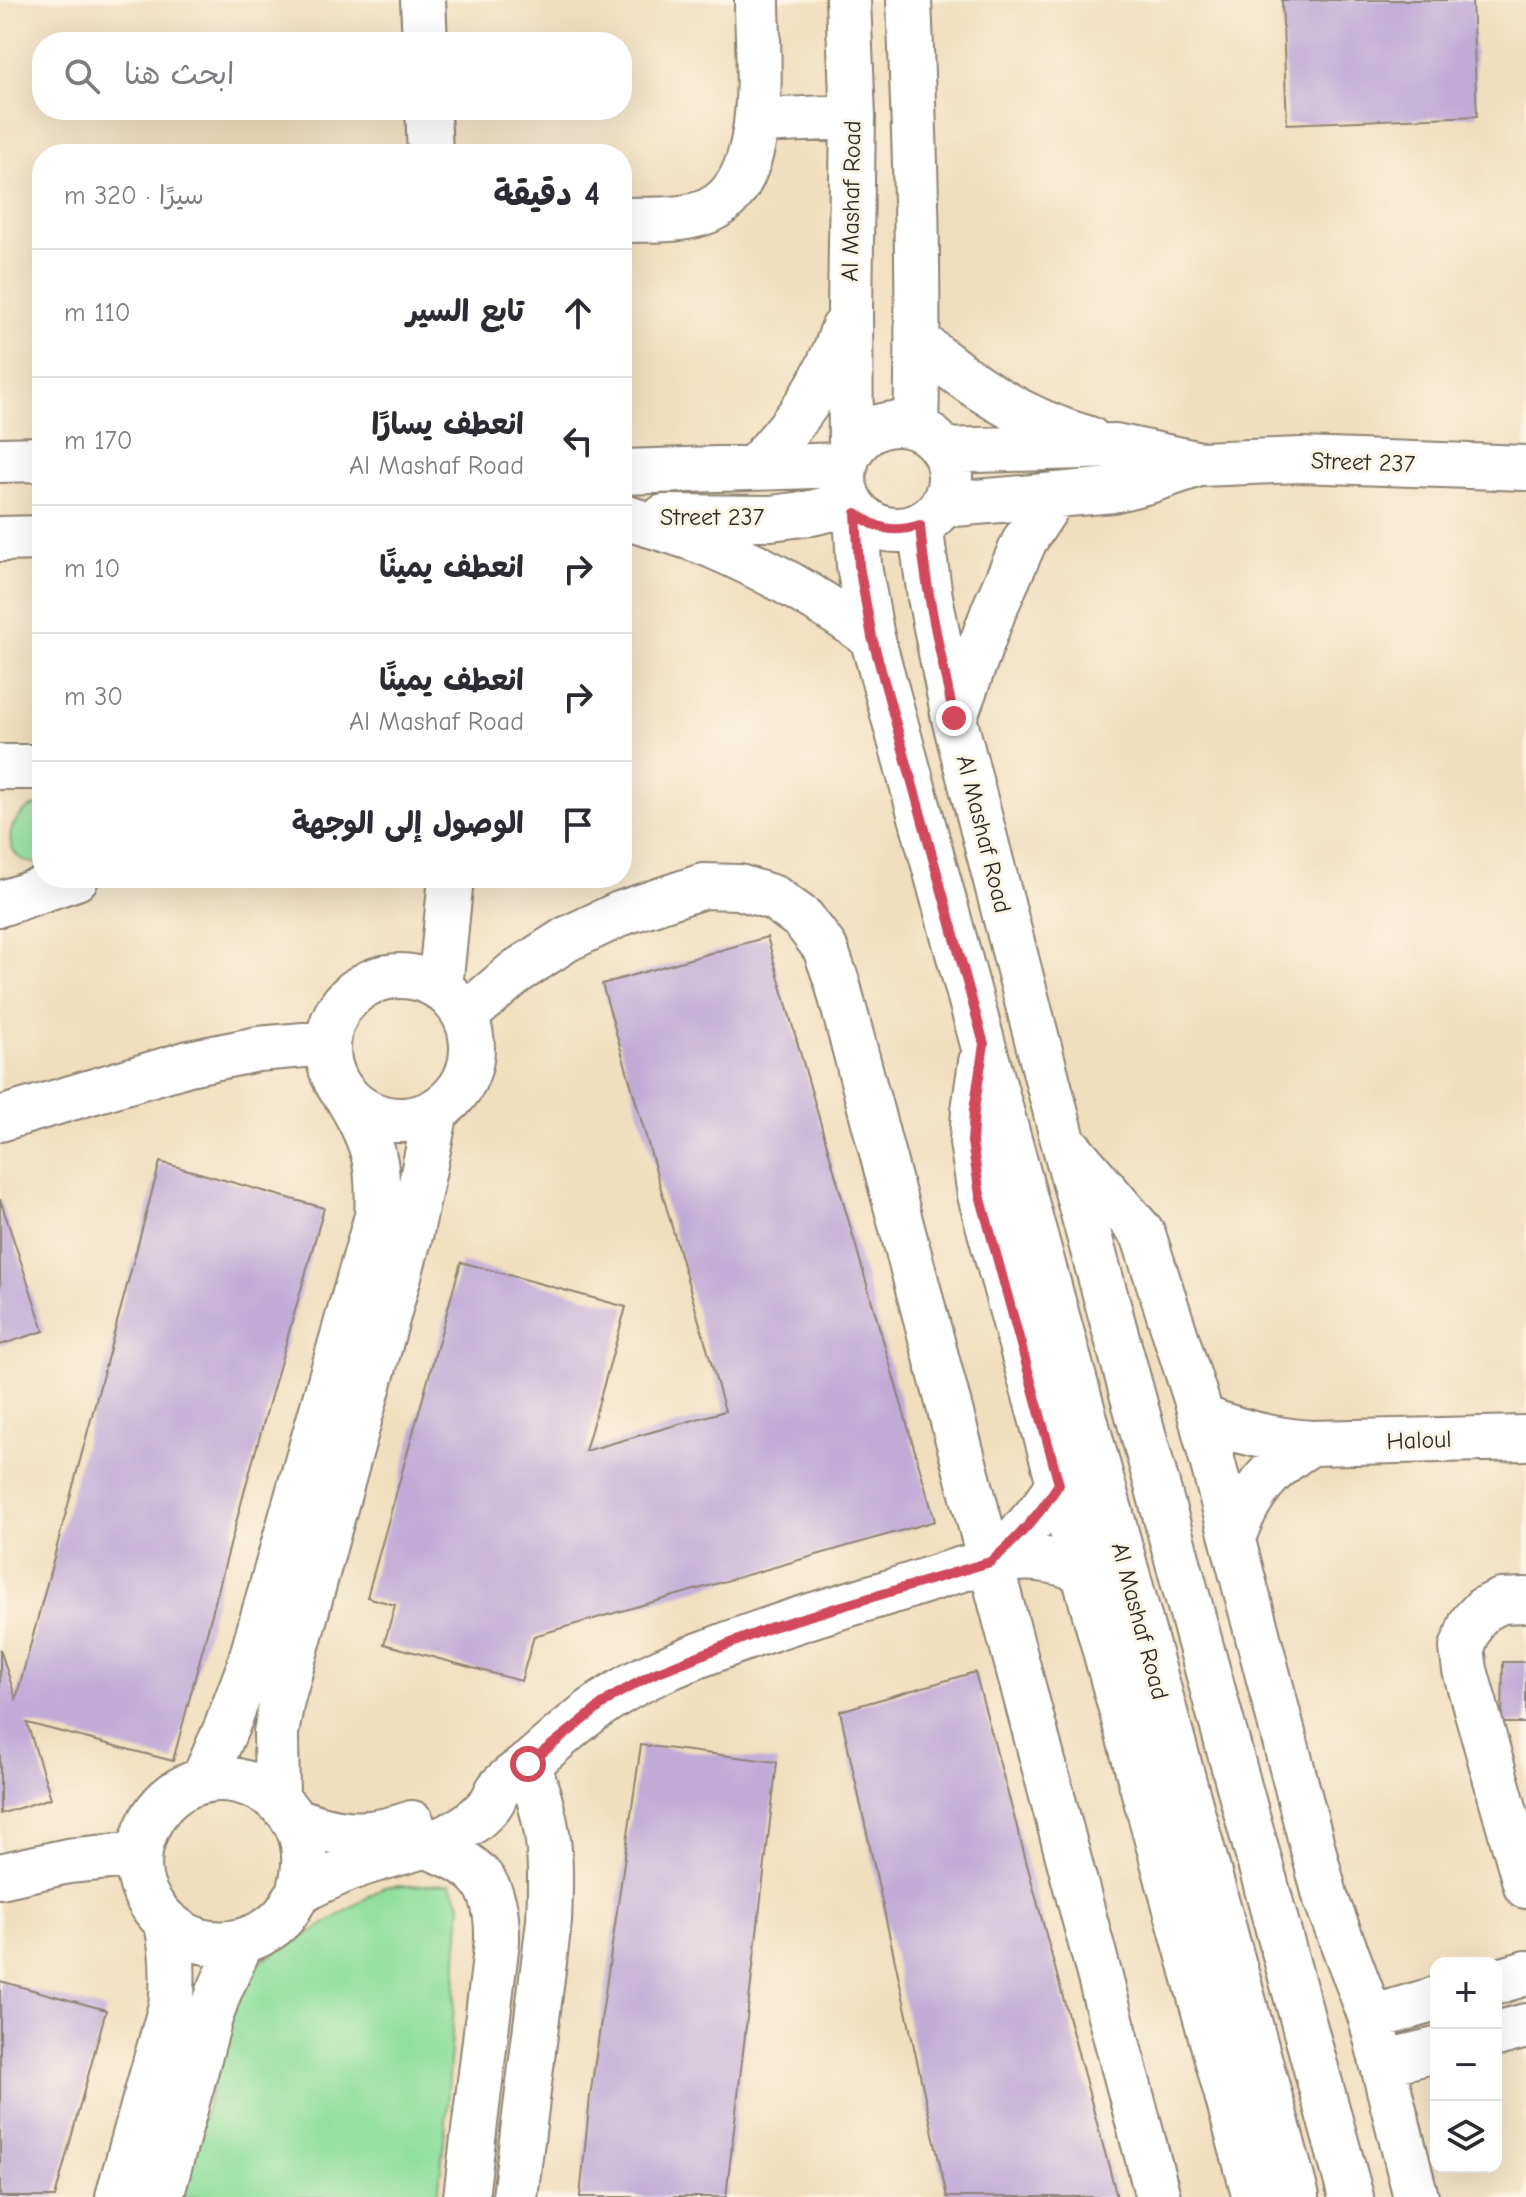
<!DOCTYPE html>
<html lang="ar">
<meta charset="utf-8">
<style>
body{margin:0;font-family:"Comic Neue","Playpen Sans Arabic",sans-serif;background:#f7f7f7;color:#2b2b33;direction:rtl}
.controls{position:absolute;right:24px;bottom:24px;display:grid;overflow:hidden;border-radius:16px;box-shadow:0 8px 32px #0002}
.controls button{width:72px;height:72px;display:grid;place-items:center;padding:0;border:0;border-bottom:2px solid #e1e1e2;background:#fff;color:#2b2b33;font:40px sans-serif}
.stop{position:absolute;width:24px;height:24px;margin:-18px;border:6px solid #d1495b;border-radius:50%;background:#fff}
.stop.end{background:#d1495b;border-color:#fff;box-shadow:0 2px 8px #0008}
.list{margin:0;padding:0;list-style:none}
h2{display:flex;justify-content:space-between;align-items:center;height:104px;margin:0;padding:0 32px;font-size:34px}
h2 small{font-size:26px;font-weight:400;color:#7c7c81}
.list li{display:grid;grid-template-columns:52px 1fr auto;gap:24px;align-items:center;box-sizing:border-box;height:128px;padding:0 32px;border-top:2px solid #e1e1e2}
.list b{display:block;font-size:30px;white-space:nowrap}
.list p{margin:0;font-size:26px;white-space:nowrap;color:#7c7c81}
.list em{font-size:26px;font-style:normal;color:#7c7c81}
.icon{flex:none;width:44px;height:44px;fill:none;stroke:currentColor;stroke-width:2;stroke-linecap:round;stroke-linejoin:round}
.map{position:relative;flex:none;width:1526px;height:2197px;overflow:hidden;direction:ltr}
.search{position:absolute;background:#fff;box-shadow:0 8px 32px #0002;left:32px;top:32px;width:600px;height:88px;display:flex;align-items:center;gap:20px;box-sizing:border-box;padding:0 28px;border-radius:32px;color:#7c7c81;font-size:30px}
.panel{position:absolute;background:#fff;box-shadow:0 8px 32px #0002;left:32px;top:144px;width:600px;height:744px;border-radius:32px;direction:rtl}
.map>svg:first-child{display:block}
.green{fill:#90df9e;stroke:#5e8564;stroke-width:2}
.building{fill:#c0abd7}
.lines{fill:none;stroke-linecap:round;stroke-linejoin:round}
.minor-casing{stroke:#8e8474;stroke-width:48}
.minor{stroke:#fff;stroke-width:44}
.route{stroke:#d1495b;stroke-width:10}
.labels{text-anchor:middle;stroke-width:6;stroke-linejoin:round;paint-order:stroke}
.street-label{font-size:24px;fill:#2b2b2b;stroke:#fcf5e5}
</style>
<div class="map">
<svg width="1526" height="2197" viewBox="0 0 1526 2197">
<rect width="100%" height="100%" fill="#fcf5e5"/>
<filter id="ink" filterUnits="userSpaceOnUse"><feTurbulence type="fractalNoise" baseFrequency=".0125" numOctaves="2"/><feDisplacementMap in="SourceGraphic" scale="16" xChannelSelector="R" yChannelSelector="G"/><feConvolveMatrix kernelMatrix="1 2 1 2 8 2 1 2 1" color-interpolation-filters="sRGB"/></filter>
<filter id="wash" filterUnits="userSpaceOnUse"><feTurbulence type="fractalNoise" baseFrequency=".006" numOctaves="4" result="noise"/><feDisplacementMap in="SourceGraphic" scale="32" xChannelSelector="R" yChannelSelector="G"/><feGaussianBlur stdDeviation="1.8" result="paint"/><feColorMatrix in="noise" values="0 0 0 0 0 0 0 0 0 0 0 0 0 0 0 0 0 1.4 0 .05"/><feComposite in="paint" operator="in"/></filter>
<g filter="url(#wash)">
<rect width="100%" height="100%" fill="#f1debe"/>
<path class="green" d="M34,806H42V864C3,865 0,821 34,806Z
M450,1884L461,1904L446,2121L438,2197H181L245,1970L322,1926L384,1887Z"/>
<g id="blocks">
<path class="building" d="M1282,0H1472L1477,116L1287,124Z
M767,937L935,1521L534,1636L521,1681L384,1644L395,1605L367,1597L461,1262L626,1307L585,1451L725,1411L602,984Z
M160,1162L324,1208L246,1485L173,1761L27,1723L51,1798L0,1814V1649L16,1699Z
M0,1199L44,1331L0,1345Z
M1503,1662H1526V1723H1502Z
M975,1672L1117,2197H947L840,1711Z
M641,1745L777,1762L726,2197H580L590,2097Z
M0,1981L106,2010L55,2197H0Z"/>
</g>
</g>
<g filter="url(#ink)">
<use href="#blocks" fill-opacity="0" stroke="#8e8474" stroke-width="2"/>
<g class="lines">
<defs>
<path id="minor" d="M423,0L425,42
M848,0L853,117L850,308L851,450
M909,0C915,142 920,285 916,427
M428,110L430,154
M758,121L853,117
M622,220C649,219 682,222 708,211C773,183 757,58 757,0
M918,341C969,385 1024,421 1089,439
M844 477a53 53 0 1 1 106 0a53 53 0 1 1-106 0Z
M943,451L1115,446L1200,464L1301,460L1526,468
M0,460L42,459
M754,468C793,427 826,384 843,329
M622,472L844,465
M943,505L1113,490L1149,481L1196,465
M856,513L859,566L872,637L1297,2197
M664,517L771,518L811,513L850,504
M627,518C656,527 687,535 715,547C771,571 823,602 872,637
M920,525L930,597L954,718L1063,1140L1351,2197
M0,539L42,538
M955,716L994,610L1025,540L1054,496
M0,767H42
M0,904L76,878
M328 1048a72 72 0 1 1 144 0a72 72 0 1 1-144 0Z
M440,987L451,878
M465,1016L516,972L567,939L622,913L703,886L739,887L774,898L803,919L825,948L837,982L1158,2197
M981,1062L974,1110L972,1142L980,1195L1255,2197
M0,1119L189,1063L258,1049L327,1043
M1070,1149L1143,1234L1197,1402L1326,1899L1371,2018L1416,2197
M1201,1417C1237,1432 1273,1440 1311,1443L1526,1438
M1233,1538C1249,1493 1270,1467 1311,1443
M990,1562C1018,1539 1040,1514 1059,1484
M1526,1600L1501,1601L1484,1609L1472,1622L1462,1648L1465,1670L1526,1886
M203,1781L227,1726L248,1670L377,1216C380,1165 374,1142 348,1099
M277,1799L276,1733L282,1700L411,1232L436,1111
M293,1819C338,1836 367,1839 412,1823
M426,1846C479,1864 498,1883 497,1941L466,2197
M0,1876L68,1861L139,1854
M299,1894C303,1877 306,1863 303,1845C296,1801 246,1771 203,1781C160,1790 134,1835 140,1877C144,1900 161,1920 180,1932C213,1952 255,1945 282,1918C289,1911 292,1901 298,1895C306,1886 330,1877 341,1872C389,1850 450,1850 487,1808C493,1803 494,1797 498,1790C505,1780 520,1771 530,1763C556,1740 582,1716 612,1697C643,1677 678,1663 713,1650C772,1627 832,1609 893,1591C933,1579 973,1562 1015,1559C1040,1557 1060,1561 1083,1571
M1496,1982L1526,1973
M1371,2018L1436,1999
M1496,2034L1526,2026
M1382,2063L1436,2050
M118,2197L171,2006C174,1978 173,1952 167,1924
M161,2197L210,2018L219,1992L241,1943
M515,2197L549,1921C550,1898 551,1874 549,1851C547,1821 538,1792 528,1764"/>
</defs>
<use href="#minor" class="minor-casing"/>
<use href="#minor" class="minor"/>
</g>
</g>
<g class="lines" filter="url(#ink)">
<path class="route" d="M528,1764L612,1697L653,1674L772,1627L990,1562C1018,1539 1040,1514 1059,1484L980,1195L972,1142L974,1110L984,1044L872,637L859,566L856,513C877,530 895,533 920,525C925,590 941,654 954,718"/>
</g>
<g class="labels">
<g class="street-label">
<text transform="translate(851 201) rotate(-89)" y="8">Al Mashaf Road</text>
<text transform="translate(1363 462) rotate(2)" y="8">Street 237</text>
<text x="712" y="525">Street 237</text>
<text transform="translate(984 834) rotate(76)" y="8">Al Mashaf Road</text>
<text transform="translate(1419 1440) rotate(-2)" y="8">Haloul</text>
<text transform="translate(1140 1621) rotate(75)" y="8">Al Mashaf Road</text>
</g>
</g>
</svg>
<div class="controls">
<button>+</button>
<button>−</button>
<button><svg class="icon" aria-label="layers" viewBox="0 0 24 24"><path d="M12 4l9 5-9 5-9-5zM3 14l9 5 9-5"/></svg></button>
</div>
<div class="stop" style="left:528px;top:1764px"></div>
<div class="stop end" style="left:954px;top:718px"></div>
<div class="search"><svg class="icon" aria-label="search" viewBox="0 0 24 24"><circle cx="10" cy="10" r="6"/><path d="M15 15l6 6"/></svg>ابحث هنا</div>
<section class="panel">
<h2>4 دقيقة<small>سيرًا · 320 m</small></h2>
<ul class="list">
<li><svg class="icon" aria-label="ahead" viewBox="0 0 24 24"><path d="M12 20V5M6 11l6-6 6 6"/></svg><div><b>تابع السير</b></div><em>110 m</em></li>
<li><svg class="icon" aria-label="left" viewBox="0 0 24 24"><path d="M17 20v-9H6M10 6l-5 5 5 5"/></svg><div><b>انعطف يسارًا</b><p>Al Mashaf Road</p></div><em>170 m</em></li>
<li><svg class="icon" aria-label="right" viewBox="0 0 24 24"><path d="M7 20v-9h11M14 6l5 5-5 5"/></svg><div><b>انعطف يمينًا</b></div><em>10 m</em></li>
<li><svg class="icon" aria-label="right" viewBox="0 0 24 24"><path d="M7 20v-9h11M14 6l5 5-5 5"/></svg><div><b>انعطف يمينًا</b><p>Al Mashaf Road</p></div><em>30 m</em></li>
<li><svg class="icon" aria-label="arrive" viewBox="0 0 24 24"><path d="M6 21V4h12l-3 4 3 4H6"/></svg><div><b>الوصول إلى الوجهة</b></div></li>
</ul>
</section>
</div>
